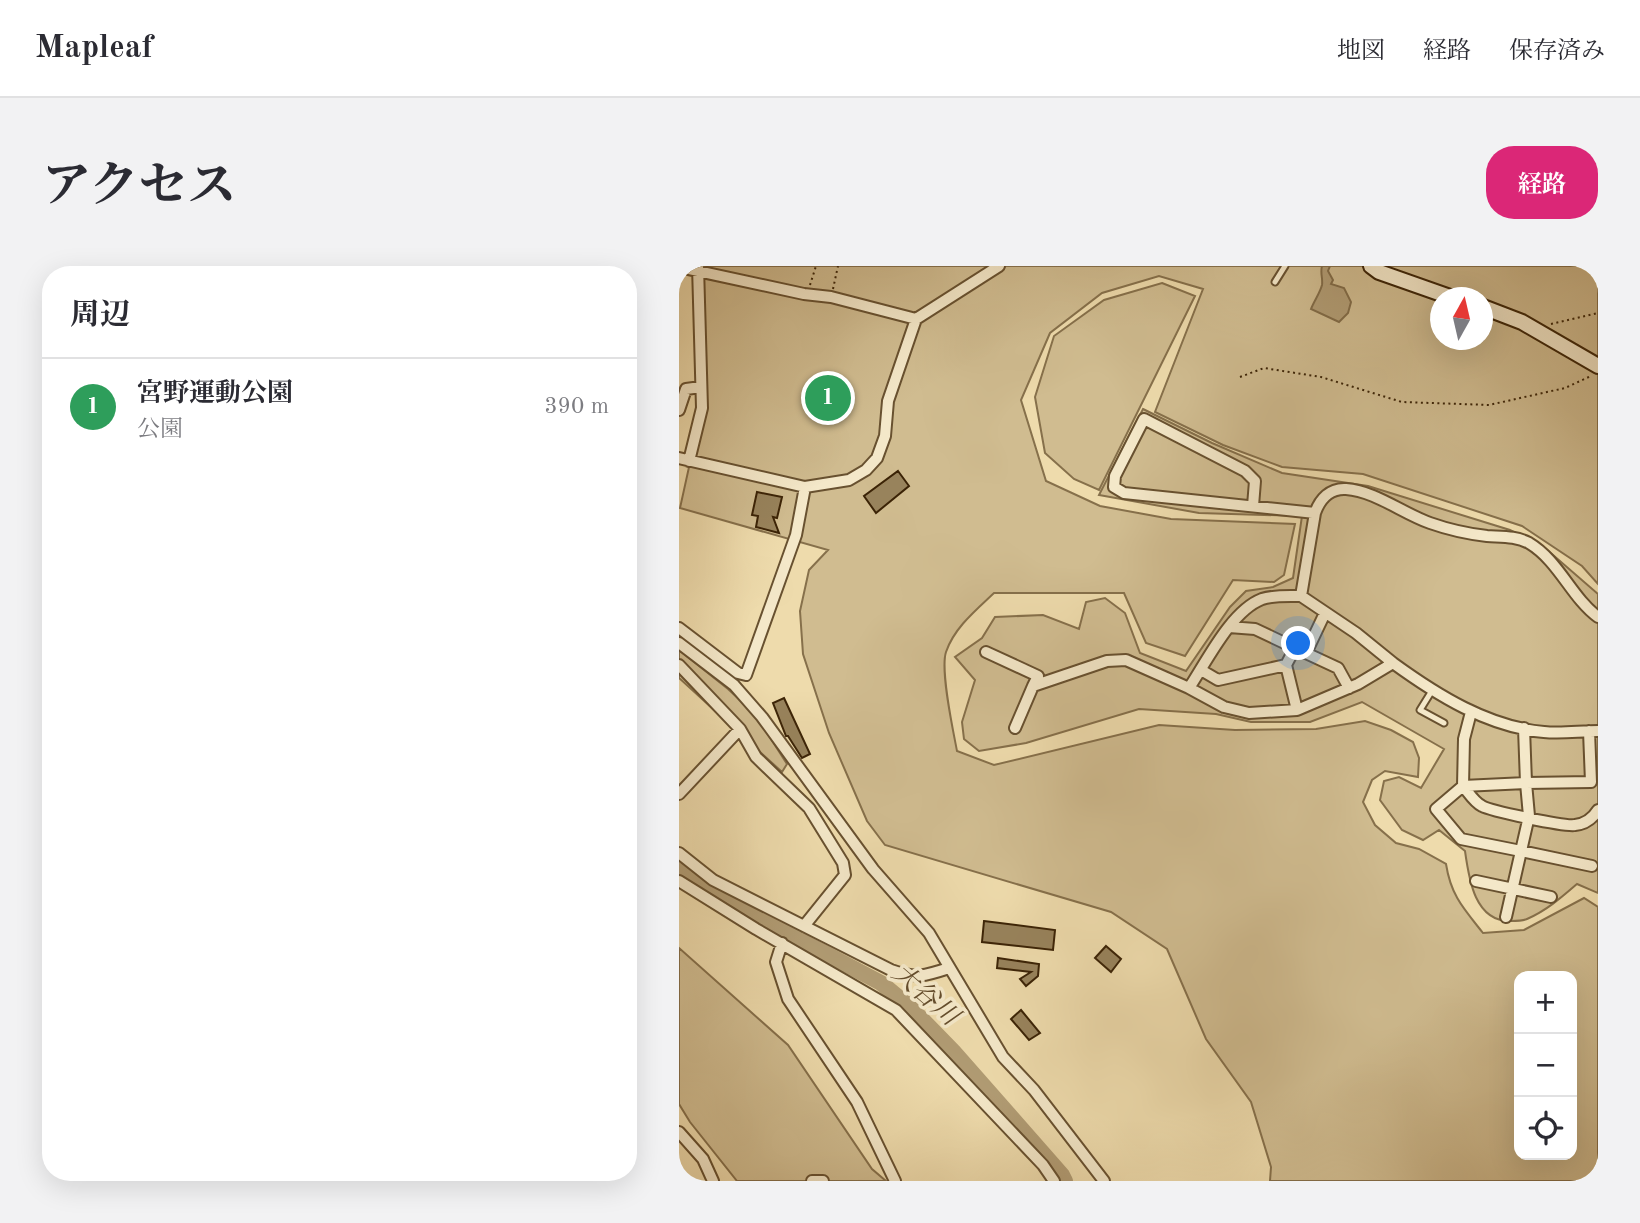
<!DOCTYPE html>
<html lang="ja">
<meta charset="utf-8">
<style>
body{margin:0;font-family:"Old Standard TT","Noto Serif JP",serif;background:#f2f2f3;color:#2b2b33}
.controls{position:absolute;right:21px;bottom:21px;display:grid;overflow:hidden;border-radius:14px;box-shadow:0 7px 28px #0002}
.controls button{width:63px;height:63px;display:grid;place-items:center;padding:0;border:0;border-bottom:2px solid #e1e1e2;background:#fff;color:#2b2b33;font:35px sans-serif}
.compass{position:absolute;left:751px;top:21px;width:63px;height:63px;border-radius:50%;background:#fff;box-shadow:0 7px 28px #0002;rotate:8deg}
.you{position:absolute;left:620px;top:378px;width:24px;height:24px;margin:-18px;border:5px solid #fff;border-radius:50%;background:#1a73e8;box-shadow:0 0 0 10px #1a73e833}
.badge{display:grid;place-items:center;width:46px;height:46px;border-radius:50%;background:#db2777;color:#fff;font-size:23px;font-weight:700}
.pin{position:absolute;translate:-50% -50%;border:4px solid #fff;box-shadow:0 2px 7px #0006}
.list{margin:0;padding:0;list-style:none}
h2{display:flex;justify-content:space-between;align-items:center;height:91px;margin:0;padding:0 28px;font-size:30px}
h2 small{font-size:23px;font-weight:400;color:#7c7c81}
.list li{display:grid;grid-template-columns:46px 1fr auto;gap:21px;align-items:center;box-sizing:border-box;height:98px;padding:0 28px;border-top:2px solid #e1e1e2}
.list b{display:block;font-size:26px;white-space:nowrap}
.list p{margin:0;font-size:23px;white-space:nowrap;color:#7c7c81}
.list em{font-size:23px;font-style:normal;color:#7c7c81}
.icon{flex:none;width:38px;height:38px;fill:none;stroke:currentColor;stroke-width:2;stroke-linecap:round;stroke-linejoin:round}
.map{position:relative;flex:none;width:919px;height:915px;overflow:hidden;border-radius:28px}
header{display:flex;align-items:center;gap:42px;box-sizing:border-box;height:98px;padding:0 35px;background:#fff;border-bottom:2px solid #e1e1e2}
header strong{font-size:33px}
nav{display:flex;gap:38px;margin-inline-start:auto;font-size:24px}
.intro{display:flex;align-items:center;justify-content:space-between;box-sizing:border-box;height:168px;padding:0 42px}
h1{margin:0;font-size:49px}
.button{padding:18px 32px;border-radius:28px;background:#db2777;color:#fff;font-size:24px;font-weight:700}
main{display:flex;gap:42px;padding:0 42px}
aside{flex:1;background:#fff;border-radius:28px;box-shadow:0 7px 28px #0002}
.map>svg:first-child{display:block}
.green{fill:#d0bc90;stroke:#86704b;stroke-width:2;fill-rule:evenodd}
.water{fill:#b19c74;stroke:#826c48;stroke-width:2}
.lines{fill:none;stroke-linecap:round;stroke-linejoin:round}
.river{stroke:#b19c74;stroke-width:16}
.building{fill:#98835c;stroke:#3b2306;stroke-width:2}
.lane-casing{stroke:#685130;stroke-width:9}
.street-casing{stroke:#685130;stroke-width:14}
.secondary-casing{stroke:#3b2306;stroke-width:18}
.path{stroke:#3b2306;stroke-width:2;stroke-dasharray:2 3.5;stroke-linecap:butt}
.lane{stroke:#f4e8c9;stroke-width:5}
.street{stroke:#f4e8c9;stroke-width:10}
.secondary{stroke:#f4e8c9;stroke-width:14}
.labels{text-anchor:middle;stroke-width:7;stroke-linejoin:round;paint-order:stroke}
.water-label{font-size:26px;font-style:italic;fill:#644d2c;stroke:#f4e8c9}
</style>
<header>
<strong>Mapleaf</strong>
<nav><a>地図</a><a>経路</a><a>保存済み</a></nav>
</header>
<div class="intro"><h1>アクセス</h1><a class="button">経路</a></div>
<main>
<aside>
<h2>周辺<small></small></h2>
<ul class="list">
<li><span class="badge" style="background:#2e9e5b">1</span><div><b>宮野運動公園</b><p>公園</p></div><em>390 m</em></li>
</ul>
</aside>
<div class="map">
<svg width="919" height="915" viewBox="0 0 919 915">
<rect width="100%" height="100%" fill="#eedbac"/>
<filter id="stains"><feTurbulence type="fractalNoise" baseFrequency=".00286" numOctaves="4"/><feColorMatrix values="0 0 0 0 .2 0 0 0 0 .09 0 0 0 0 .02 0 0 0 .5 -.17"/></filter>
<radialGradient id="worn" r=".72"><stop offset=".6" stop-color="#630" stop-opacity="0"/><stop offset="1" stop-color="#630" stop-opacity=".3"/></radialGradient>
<path class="green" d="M19,0H919V318L903,300L843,260L684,208L603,201L544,179L476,146L524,23L480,10L423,27L371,67L342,134L367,215L421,240L492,253L616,258L605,309L595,316L554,314L506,390L467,377L445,327H315C297,344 275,362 267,386C261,404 274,464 278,485L315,499L480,459L556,464L637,463L686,455L712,464L734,476L740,492L739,511L706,505L693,514L684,536L696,559L717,577L740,583L767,598C772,630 785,643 804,667L845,664L905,632L919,641V915H591L592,901L572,836L527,773L488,683L432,646L206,579L188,555L150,467L124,388L121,345L130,304L149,284L1,242L23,142ZM762,32H804V74H762ZM840,710H893V889H840Z
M483,17L516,30L420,224L395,213L366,187L356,131L375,70L425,34Z
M464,143L533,177L603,207L689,220L831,264L866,282L919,328V627L898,618C883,631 867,645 848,653C843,655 838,655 832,655C796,656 790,614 786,585L760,564L744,574L723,564L701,534L705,515L720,511L742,522L765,483L683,436L631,456H572L537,448L460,443L347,477L300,485L285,473L283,456L296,414L276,391L303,372L316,351L364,349L400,363L407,336L426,332L446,347L461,387L507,405L551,341L567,325L594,321L614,312L623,250L520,247L420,229Z
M0,384L49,423L76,448L108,498L103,506L0,412Z
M0,682L109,779L193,903L207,915H58L11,856L0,838Z"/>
<path class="water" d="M643,0H651L649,5L654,14L652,18L665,22L672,36L669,47L660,56L632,43C635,35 641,27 643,19C644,12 641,7 643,0Z"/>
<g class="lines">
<path class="river" d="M0,604L44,633L202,717L231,741L274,785L383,909L386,915"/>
</g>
<path class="building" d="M219,205L230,220L197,247L185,230Z
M78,226L103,231L98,252L94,251L100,267L77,261L79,250L73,249Z
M105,432L131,488L123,492L109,470H107L94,437Z
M305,655L376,664L374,684L303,676Z
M427,680L442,693L432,706L416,692Z
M319,692L360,698L359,710L347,720L341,713L352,706L318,702Z
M342,744L361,767L350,774L332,753Z"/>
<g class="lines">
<defs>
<path id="lane" d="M596,16L606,0
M754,423L741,444L765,457"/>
<path id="street" d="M0,1L125,28L152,31L237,53
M0,144L7,123L22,121
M0,192L126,221L170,214L187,204L198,192L206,170L209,135L237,53L320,0
M10,195L23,142L19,0
M574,240L576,215L566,205L465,153L436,210L435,221L445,227L636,247
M550,361L576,363L616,382
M0,362L59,407L67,409L117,269L126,221
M0,377L55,419L83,451L194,603L250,667L324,791L355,824L425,915
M307,386L359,410L354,420
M627,387L646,347
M714,397L677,367L622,330L636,247C641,233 651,222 667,223C696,225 723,247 751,257C768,263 790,268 808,270C823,271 837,270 850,277C880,295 892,331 919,351
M0,399L61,463L77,491L130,542L164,597L166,609L125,660
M607,399L618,444
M522,404L539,414L607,399L616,382L659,402L670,422
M510,422C528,395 552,345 583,333C595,329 609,330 622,330
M792,446L785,473L784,520L847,517L845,462
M336,462L354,420L428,395L447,394L510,422L545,441L570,447L618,444L679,418L714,397C758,429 809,461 865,466C882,468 901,465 919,465
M910,465L912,516L847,517L850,550L842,585L782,573L757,543L784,520C790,527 795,536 803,540C812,545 886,561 896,559C906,558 914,552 919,544
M0,528L61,463
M0,587L34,614L212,704C237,713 246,710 270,702
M0,615L77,663L217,744L364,899L375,915
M797,615L872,631
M827,651L842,585L913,600
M103,677L97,696L109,733L178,836L216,915
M0,866L24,893L34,915
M133,915H144"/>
<path id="secondary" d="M692,0L700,6L774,32
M804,41L843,56L919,100"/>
</defs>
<use href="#lane" class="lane-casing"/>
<use href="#street" class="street-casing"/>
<use href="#secondary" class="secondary-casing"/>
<path class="path" d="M131,19L137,0
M154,23L159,0
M872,58L919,47
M561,111L585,102L642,111L723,136L810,139L886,122L912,110"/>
<use href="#lane" class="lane"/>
<use href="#street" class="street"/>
<use href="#secondary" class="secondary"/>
</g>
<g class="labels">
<g class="water-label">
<text transform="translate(247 728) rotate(41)" y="9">大谷川</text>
</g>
</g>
<rect width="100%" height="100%" filter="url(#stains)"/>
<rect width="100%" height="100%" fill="url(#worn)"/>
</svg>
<div class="controls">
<button>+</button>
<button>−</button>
<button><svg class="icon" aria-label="locate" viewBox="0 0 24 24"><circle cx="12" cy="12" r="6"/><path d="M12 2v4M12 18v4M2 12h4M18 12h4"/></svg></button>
</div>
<svg class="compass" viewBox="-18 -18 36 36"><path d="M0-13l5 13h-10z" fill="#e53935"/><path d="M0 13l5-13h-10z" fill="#7c7c81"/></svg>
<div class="you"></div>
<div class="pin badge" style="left:149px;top:132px;background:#2e9e5b">1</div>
</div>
</main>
